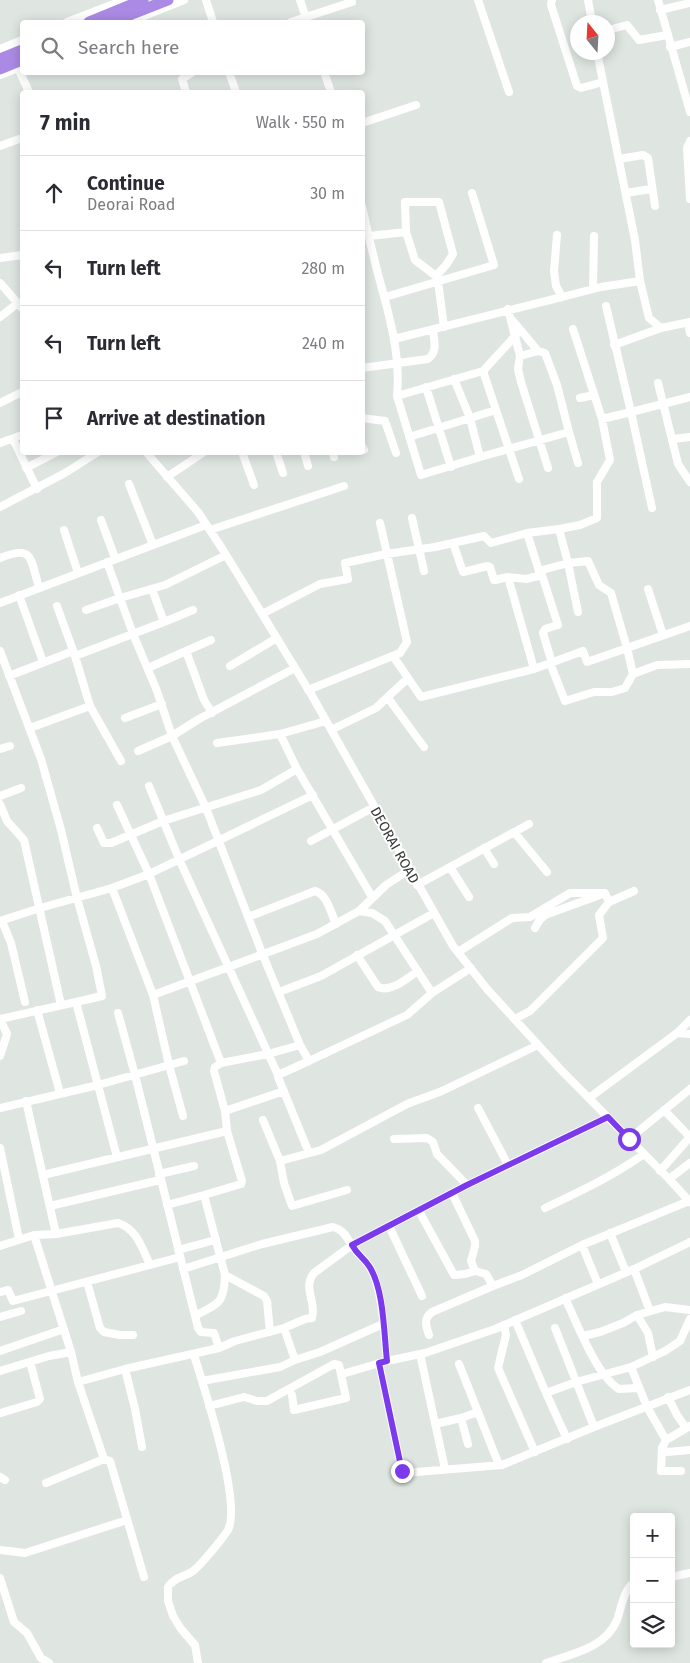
<!DOCTYPE html>
<meta charset="utf-8">
<style>
body{margin:0;font-family:"Fira Sans",sans-serif;background:#f7f7f7;color:#2b2b33}
.controls{position:absolute;right:15px;bottom:15px;display:grid;overflow:hidden;border-radius:5px;box-shadow:0 2px 12px #0003}
.controls button{width:45px;height:45px;display:grid;place-items:center;padding:0;border:0;border-bottom:1px solid #e1e1e2;background:#fff;color:#2b2b33;font:25px sans-serif}
.compass{position:absolute;left:570px;top:15px;width:45px;height:45px;border-radius:50%;background:#fff;box-shadow:0 2px 12px #0003;rotate:342deg}
.stop{position:absolute;width:15px;height:15px;margin:-11px;border:4px solid #7c3aed;border-radius:50%;background:#fff}
.stop.end{background:#7c3aed;border-color:#fff;box-shadow:0 1px 5px #0008}
.list{margin:0;padding:0;list-style:none}
h2{display:flex;justify-content:space-between;align-items:center;height:65px;margin:0;padding:0 20px;font-size:21px}
h2 small{font-size:16px;font-weight:400;color:#7c7c81}
.list li{display:grid;grid-template-columns:32px 1fr auto;gap:15px;align-items:center;box-sizing:border-box;height:75px;padding:0 20px;border-top:1px solid #e1e1e2}
.list b{display:block;font-size:19px;white-space:nowrap}
.list p{margin:0;font-size:16px;white-space:nowrap;color:#7c7c81}
.list em{font-size:16px;font-style:normal;color:#7c7c81}
.icon{flex:none;width:28px;height:28px;fill:none;stroke:currentColor;stroke-width:2;stroke-linecap:round;stroke-linejoin:round}
.map{position:relative;flex:none;width:690px;height:1663px;overflow:hidden}
.search{position:absolute;background:#fff;box-shadow:0 2px 12px #0003;left:20px;top:20px;width:345px;height:55px;display:flex;align-items:center;gap:12px;box-sizing:border-box;padding:0 18px;border-radius:5px;color:#7c7c81;font-size:19px}
.panel{position:absolute;background:#fff;box-shadow:0 2px 12px #0003;left:20px;top:90px;width:345px;height:365px;border-radius:5px}
.map>svg:first-child{display:block}
.lines{fill:none;stroke-linecap:round;stroke-linejoin:round}
.minor{stroke:#fff;stroke-width:8}
.highway{stroke:#aa8ae4;stroke-width:11}
.route{stroke:#7c3aed;stroke-width:6}
.labels{text-anchor:middle;stroke-width:4;stroke-linejoin:round;paint-order:stroke}
.street-label{font-size:14px;fill:#393c3a;stroke:#fff}
</style>
<div class="map">
<svg width="690" height="1663" viewBox="0 0 690 1663">
<rect width="100%" height="100%" fill="#dfe6e1"/>
<g class="lines">
<path class="minor" d="M206,0L213,22
M300,0L307,21
M478,0L509,92
M552,0L551,5L577,86L581,88L603,82
M588,0L592,22
M658,0L690,112
M660,10L690,3
M67,22L124,0
M129,22L184,0
M291,22L352,2
M608,30L627,25L639,40L667,35
M670,47L690,42
M0,49L22,40
M597,52L635,240L640,281L649,318L661,328
M18,68L29,92
M229,72L236,92
M324,72L331,92
M0,75L21,67
M186,92L182,79L193,72
M362,123L416,105
M690,141L687,148L690,199
M0,146L22,138
M619,159L643,155L648,158L655,206
M626,193L651,189
M362,206C367,229 372,251 378,274C389,314 401,355 397,396L421,475L480,457
M406,232L405,202H439L453,254L446,265L436,276
M369,236L406,232L415,260L436,276L438,281L444,327
M0,258L22,255
M0,283L22,308
M593,289L594,236
M385,297L494,265L472,193
M562,297L601,287L640,281
M606,306L631,412L690,397
M508,309L520,356
M0,317L18,303
M513,321L538,351
M688,323L690,333
M573,329L602,419L631,412L652,508
M394,339L562,297L556,286L554,271L557,235
M614,345L661,328L690,322
M362,368L428,359C438,351 434,341 433,330
M483,371L519,479
M454,379L470,418L480,457L569,432L557,385L545,353L538,351L520,356L518,369L521,382L548,468
M658,383L678,464L690,482
M426,387L451,467
M397,396L483,371L516,335
M580,398L594,395
M0,403L22,392
M362,418L385,421L396,453
M569,432L578,463
M409,437L496,410
M13,439L37,489
M673,439L690,437
M0,443L22,435
M362,446L364,450
M146,452L198,512L223,550L311,694L453,946L487,989L561,1070L669,1179L690,1202
M242,452L254,485
M276,452L283,473
M304,452L308,466
M333,452L334,457
M26,468L57,452
M167,477L204,452
M129,484L153,545
M0,507L65,473L98,452
M412,518L424,571
M101,520L115,558
M559,529L580,525L597,518V482L610,460L602,419
M64,530L78,573
M210,530L344,486
M527,533L539,571
M453,543L463,572L488,566L490,567L494,580H495L508,577L526,579L542,575L558,625L545,629L543,633L552,663
M0,558C34,544 30,559 39,587
M107,562L133,634L157,691L172,736L206,808L262,953L300,1045
M508,577L534,669
M648,589L663,635
M19,595L43,662
M0,603L206,525
M57,606L75,656L90,706L121,761
M86,610L120,598L165,585L226,555
M262,614L320,584L348,579L345,563L386,554L435,547L484,536L491,543L527,533L559,529L568,563L539,571L542,575
M164,622L193,610
M0,651L41,759L61,830L77,898L96,966L102,996L76,1002L117,1157
M186,651L211,640
M75,656L164,622L152,589
M393,656L421,697L534,669L583,651L587,662L690,626
M550,663L565,701L594,692H612L625,688L633,674L627,648L611,593L599,585L588,561L568,563L578,612
M230,666L277,638
M148,668L186,651L204,700L212,713
M633,674L657,665L690,664
M9,676L73,651
M308,690L400,653L407,642L380,523
M388,698L424,747
M125,718L162,704
M326,721L280,734L297,769L372,897
M30,728L90,706
M331,730L376,708L408,678
M217,743L280,734
M0,749L10,746
M138,751L172,736L199,719L295,668
M149,786L179,859L278,1075
M0,796L21,788
M0,804L7,821L24,840L61,1005
M117,805L149,874L221,1063
M97,828L104,843H111L163,821L261,790L297,769
M514,832L547,872
M311,841L374,807
M484,848L494,864
M450,867L469,897
M417,885L529,824
M112,888L153,995L317,934L359,911L372,913L385,921L432,993
M359,911L386,885L409,870
M248,917L315,891C327,894 331,913 336,924
M0,921L40,908L112,888L149,874L313,795
M2,921L11,943L25,1002
M535,928L539,921L545,915L600,895
M458,952L512,918L530,917L570,893H605L609,902L634,891
M357,955L378,987C391,993 407,978 418,971
M279,992L321,976L434,913
M153,995L169,1065L183,1116
M37,1010L60,1093
M118,1013L135,1075L198,1328L201,1332L214,1333L219,1348
M0,1019L76,1002
M0,1019L7,1034L0,1056
M515,1019L530,1011L603,938L599,915L609,902
M677,1033L690,1034
M309,1061L278,1075V1077L309,1153
M589,1098L677,1033L690,1020
M26,1101L56,1234
M0,1108L98,1085L184,1061
M478,1108L508,1165
M664,1110L690,1137
M225,1111L284,1091
M263,1120L280,1161L321,1150L407,1104L442,1091L538,1045
M394,1139L427,1138L433,1142L437,1154L467,1185
M629,1139L690,1089
M0,1148L19,1239
M280,1161L284,1183L292,1206L347,1190
M660,1171L690,1137
M159,1174L194,1166
M43,1175L227,1131L225,1111L214,1071L215,1067L221,1063L268,1054L300,1045L309,1061L407,1015L432,993L471,968
M669,1179L690,1163
M452,1193L475,1241V1246L471,1261L475,1271
M204,1195L241,1184L242,1181L227,1131
M167,1205L204,1195L225,1275L264,1296L267,1301L270,1332
M50,1206L160,1180
M545,1208C579,1192 613,1176 644,1154
M419,1211L454,1275L465,1274L475,1271L486,1274L493,1286L522,1275L582,1245L689,1201
M389,1226L422,1296
M610,1233L626,1272
M34,1235L71,1352L78,1382L104,1459
M582,1245L598,1284
M0,1246L34,1235L56,1234L118,1223C137,1229 142,1248 150,1265
M178,1250L215,1240
M183,1269L262,1244L333,1227C344,1230 346,1237 352,1245L467,1185L608,1117
M634,1269L650,1311
M87,1282L100,1328L104,1332L120,1335H133
M0,1292L8,1290L13,1301L180,1257
M565,1298C577,1323 596,1375 619,1389L638,1388
M637,1315L648,1333L653,1357
M195,1316C219,1303 224,1304 225,1275
M0,1317L21,1311
M515,1320L546,1393L576,1382L631,1367L665,1351L680,1341L690,1319
M504,1325L506,1335L498,1368L535,1452
M284,1328L305,1319L312,1318C317,1302 302,1288 314,1273L352,1245C358,1256 364,1258 369,1266C383,1287 384,1335 387,1361
M555,1328L594,1427L690,1390
M429,1335C426,1326 423,1319 432,1312L493,1286
M583,1336L600,1332L623,1323L637,1315L665,1307L690,1310
M0,1351L64,1329
M420,1354L445,1469
M194,1355C204,1388 242,1502 228,1530C223,1538 201,1565 193,1571C185,1577 174,1577 168,1587V1601L173,1616L181,1629L195,1645L198,1663
M379,1363L402,1471L404,1473L502,1465L594,1427
M459,1364L499,1465
M631,1367L647,1407L666,1440
M125,1369L219,1348L235,1341L284,1328L295,1360
M0,1371L49,1356L71,1352
M342,1374L387,1361L425,1353L495,1329L634,1269L690,1242
M202,1381L280,1367L295,1360L320,1352L383,1324
M78,1382L125,1369L135,1409L142,1447
M546,1393L567,1439
M668,1397L677,1415L686,1428
M209,1406L244,1397L257,1401H267L334,1364L339,1365L346,1398L294,1410L292,1395
M1,1413L37,1402L40,1399L30,1362
M461,1418L478,1412
M435,1424L461,1418L468,1444
M690,1426L666,1440L662,1448L667,1452L690,1450
M662,1448L661,1471H681
M0,1477L5,1480
M46,1483L104,1459L110,1461L144,1577
M0,1550L25,1553L127,1520
M671,1577L690,1573
M0,1578L14,1622L27,1633L41,1658L49,1663
M546,1663C571,1654 606,1648 617,1620C622,1606 623,1592 634,1582"/>
<path class="highway" d="M89,22L143,0
M112,22L168,0
M0,59L22,50
M0,69L22,60"/>
</g>
<g class="lines">
<path class="route" d="M402,1471L379,1363L387,1361C384,1334 384,1288 369,1266C364,1258 358,1256 352,1245L467,1185L608,1117L629,1139"/>
</g>
<g class="labels">
<g class="street-label">
<text transform="translate(395 845) rotate(61)" y="5">DEORAI ROAD</text>
</g>
</g>
</svg>
<div class="controls">
<button>+</button>
<button>−</button>
<button><svg class="icon" aria-label="layers" viewBox="0 0 24 24"><path d="M12 4l9 5-9 5-9-5zM3 14l9 5 9-5"/></svg></button>
</div>
<svg class="compass" viewBox="-18 -18 36 36"><path d="M0-13l5 13h-10z" fill="#e53935"/><path d="M0 13l5-13h-10z" fill="#7c7c81"/></svg>
<div class="stop" style="left:629px;top:1139px"></div>
<div class="stop end" style="left:402px;top:1471px"></div>
<div class="search"><svg class="icon" aria-label="search" viewBox="0 0 24 24"><circle cx="10" cy="10" r="6"/><path d="M15 15l6 6"/></svg>Search here</div>
<section class="panel">
<h2>7 min<small>Walk · 550 m</small></h2>
<ul class="list">
<li><svg class="icon" aria-label="ahead" viewBox="0 0 24 24"><path d="M12 20V5M6 11l6-6 6 6"/></svg><div><b>Continue</b><p>Deorai Road</p></div><em>30 m</em></li>
<li><svg class="icon" aria-label="left" viewBox="0 0 24 24"><path d="M17 20v-9H6M10 6l-5 5 5 5"/></svg><div><b>Turn left</b></div><em>280 m</em></li>
<li><svg class="icon" aria-label="left" viewBox="0 0 24 24"><path d="M17 20v-9H6M10 6l-5 5 5 5"/></svg><div><b>Turn left</b></div><em>240 m</em></li>
<li><svg class="icon" aria-label="arrive" viewBox="0 0 24 24"><path d="M6 21V4h12l-3 4 3 4H6"/></svg><div><b>Arrive at destination</b></div></li>
</ul>
</section>
</div>
